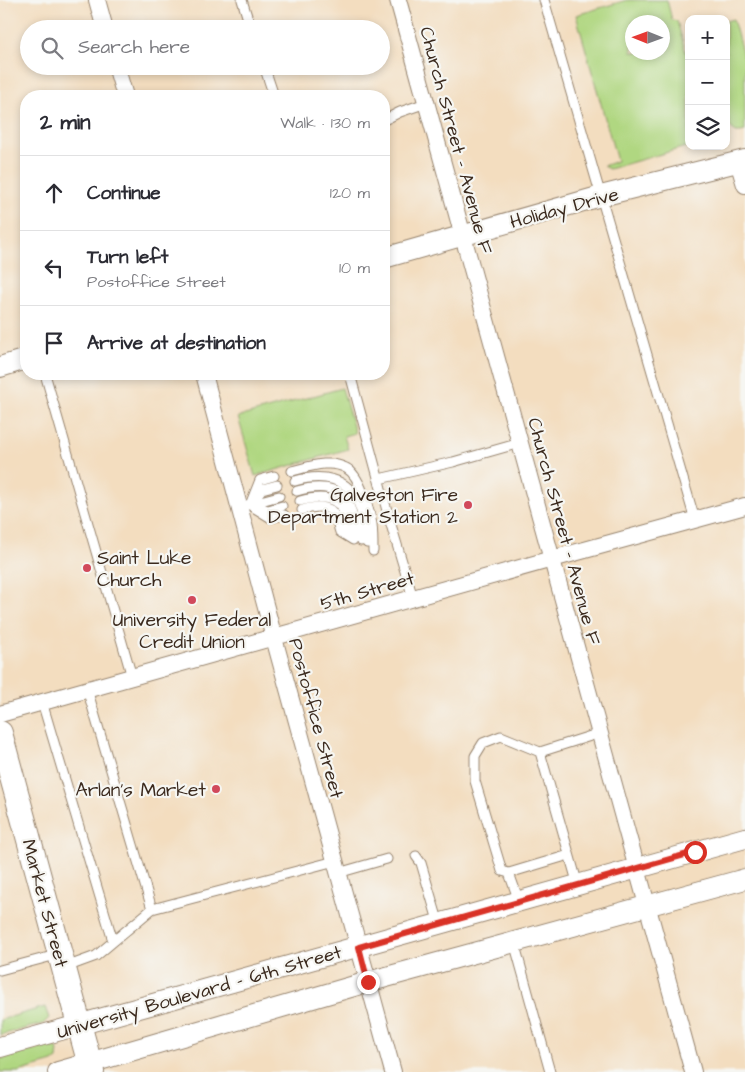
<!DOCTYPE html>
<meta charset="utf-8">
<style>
body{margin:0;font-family:"Architects Daughter",sans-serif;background:#f2f2f3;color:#2b2b33}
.controls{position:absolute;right:15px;top:15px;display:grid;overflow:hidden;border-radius:10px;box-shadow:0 2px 8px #0003}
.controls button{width:45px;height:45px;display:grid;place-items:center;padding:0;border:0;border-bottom:1px solid #e1e1e2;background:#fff;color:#2b2b33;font:25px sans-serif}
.compass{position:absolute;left:625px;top:15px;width:45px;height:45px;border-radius:50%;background:#fff;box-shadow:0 2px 8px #0003;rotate:271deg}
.stop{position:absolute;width:15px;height:15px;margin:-11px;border:4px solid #d93025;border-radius:50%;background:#fff}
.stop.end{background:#d93025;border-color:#fff;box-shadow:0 1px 5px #0008}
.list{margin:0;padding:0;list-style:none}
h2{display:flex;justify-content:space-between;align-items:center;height:65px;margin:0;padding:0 20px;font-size:21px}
h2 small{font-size:16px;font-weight:400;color:#7c7c81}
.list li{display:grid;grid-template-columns:32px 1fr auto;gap:15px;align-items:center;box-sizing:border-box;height:75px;padding:0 20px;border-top:1px solid #e1e1e2}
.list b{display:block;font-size:19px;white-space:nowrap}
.list p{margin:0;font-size:16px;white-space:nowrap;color:#7c7c81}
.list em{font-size:16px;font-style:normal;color:#7c7c81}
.icon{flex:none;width:28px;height:28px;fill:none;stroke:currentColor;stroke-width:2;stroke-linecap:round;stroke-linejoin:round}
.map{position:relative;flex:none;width:745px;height:1072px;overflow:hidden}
.search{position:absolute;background:#fff;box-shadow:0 2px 8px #0003;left:20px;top:20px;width:370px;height:55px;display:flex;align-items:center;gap:12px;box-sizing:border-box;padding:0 18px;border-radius:28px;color:#7c7c81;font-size:19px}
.panel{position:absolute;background:#fff;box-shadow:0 2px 8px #0003;left:20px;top:90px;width:370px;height:290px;border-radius:20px}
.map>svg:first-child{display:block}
.green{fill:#b0d781;stroke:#768050;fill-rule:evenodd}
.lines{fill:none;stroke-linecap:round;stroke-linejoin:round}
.service-casing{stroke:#97846e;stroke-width:11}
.minor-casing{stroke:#97846e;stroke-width:18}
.tertiary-casing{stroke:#97846e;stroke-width:22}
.secondary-casing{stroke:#97846e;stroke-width:26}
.service{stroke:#fff;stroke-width:9}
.minor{stroke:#fff;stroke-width:16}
.tertiary{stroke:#fff;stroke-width:20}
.secondary{stroke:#fff;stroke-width:24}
.route{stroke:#d93025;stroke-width:6}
.poi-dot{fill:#d1495b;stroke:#f6f6f2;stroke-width:2}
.labels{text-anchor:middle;stroke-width:4.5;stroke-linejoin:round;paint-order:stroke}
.street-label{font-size:19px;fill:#3b2a1e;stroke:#f6f6f2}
.poi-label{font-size:19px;fill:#3b2a1e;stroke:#f6f6f2;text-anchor:end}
</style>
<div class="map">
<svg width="745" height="1072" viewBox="0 0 745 1072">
<rect width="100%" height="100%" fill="#f6f6f2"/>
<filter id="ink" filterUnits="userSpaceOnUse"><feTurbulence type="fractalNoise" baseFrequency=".02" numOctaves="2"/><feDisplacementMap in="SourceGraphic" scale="10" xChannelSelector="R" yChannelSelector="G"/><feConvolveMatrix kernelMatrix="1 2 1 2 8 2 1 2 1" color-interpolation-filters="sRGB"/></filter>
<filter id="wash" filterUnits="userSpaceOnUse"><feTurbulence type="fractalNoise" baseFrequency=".0096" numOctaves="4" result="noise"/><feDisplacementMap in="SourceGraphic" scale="20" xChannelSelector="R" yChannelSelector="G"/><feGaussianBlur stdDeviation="1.12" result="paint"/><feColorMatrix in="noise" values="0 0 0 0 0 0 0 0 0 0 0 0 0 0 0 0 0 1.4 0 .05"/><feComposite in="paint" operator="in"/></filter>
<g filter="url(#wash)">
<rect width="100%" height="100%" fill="#f3ddbf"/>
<path class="green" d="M627,0H667L672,20L677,21L689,63V146L609,169L603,166L617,161L576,15ZM662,22V52H632V22Z
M733,19L745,62V131L741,132H736L731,128L726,112V21Z
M342,388L355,433L344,436L348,449L255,476L238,417Z
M45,1007L49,1018L43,1024L0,1035V1020Z
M49,1046L57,1048L58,1051L57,1059L53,1062L18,1072H0V1059Z"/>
</g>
<g filter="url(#ink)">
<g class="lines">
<defs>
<path id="service" d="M242,0L251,29
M544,0L695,520
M264,66L274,96
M384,120L400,112L426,103
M45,374L132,677
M350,374L389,518L413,598
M292,471C309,467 330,459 346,468C360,475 369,509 372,524C373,533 373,542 373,551
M379,479L453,462L520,443
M295,481C320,474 349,476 359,505C363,516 365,528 369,539
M297,491C315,486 339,484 349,505C352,512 353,520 356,527C358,533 363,538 367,543
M256,496L262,489L277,485
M300,501C314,497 336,494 343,511C345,517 345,526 349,531C352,535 358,538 361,541
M250,505L260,480L274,476
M250,505L271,518L284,515
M239,507L279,496
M258,507L268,510L282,506
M302,510C313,507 329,503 335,516C338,521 338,527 340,532L353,540
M87,689L152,909
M42,702L113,941
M416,856L421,863L439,924
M338,873L387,859
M509,873L569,855
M578,885L540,752L600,733
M519,901L509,873L502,871L475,781V756L483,743L501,736L540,752
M514,942L550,1072
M66,967L96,956L152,909L335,861
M0,970L60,954"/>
<path id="minor" d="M97,0L105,29
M398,0L693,1072
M116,66L125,96
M738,162L745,185
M204,374L274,638L393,1072
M0,714L552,559L745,506"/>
<path id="tertiary" d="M384,258L601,196L745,160
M0,367L26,359
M0,1047L745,838
M58,1072L368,982L745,879"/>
<path id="secondary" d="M0,733L92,1072"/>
</defs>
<use href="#service" class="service-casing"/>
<use href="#minor" class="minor-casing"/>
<use href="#tertiary" class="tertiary-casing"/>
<use href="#secondary" class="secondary-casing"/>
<use href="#service" class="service"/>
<use href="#minor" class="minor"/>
<use href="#tertiary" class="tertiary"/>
<use href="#secondary" class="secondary"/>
</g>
</g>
<g class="lines" filter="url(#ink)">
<path class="route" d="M368,982L359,947L695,852"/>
</g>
<g class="poi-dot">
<circle cx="468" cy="505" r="5"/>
<circle cx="87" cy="568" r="5"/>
<circle cx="192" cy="600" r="5"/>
<circle cx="216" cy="789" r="5"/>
</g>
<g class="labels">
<g class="street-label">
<text transform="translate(457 140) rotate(75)" y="7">Church Street - Avenue F</text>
<text transform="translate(564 207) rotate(-15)" y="7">Holiday Drive</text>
<text transform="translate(565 531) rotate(75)" y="7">Church Street - Avenue F</text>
<text transform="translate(367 590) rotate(-16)" y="7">5th Street</text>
<text transform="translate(317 718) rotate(75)" y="7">Postoffice Street</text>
<text transform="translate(46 903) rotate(75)" y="7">Market Street</text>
<text transform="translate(199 991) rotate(-16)" y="7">University Boulevard - 6th Street</text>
</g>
<g class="poi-label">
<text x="458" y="501">Galveston Fire<tspan x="458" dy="22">Department Station 2</tspan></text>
<text x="97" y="564" text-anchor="start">Saint Luke<tspan x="97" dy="22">Church</tspan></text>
<text x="192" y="626" text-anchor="middle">University Federal<tspan x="192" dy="22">Credit Union</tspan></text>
<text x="206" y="796">Arlan's Market</text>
</g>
</g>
</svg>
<div class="controls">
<button>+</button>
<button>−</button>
<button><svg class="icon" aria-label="layers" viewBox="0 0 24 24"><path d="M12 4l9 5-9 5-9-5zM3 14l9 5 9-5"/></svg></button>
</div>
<svg class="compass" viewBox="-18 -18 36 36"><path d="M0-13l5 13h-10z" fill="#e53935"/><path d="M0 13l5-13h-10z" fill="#7c7c81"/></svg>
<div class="stop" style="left:695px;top:852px"></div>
<div class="stop end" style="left:368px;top:982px"></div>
<div class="search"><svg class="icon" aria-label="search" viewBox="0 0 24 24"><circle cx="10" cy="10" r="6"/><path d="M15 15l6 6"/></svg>Search here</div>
<section class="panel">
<h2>2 min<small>Walk · 130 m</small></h2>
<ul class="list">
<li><svg class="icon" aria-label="ahead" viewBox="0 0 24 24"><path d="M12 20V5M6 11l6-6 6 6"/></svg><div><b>Continue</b></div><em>120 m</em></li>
<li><svg class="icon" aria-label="left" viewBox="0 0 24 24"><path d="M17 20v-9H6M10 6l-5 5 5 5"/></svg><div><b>Turn left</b><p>Postoffice Street</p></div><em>10 m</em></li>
<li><svg class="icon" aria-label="arrive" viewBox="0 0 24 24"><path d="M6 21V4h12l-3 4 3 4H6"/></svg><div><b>Arrive at destination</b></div></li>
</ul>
</section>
</div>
